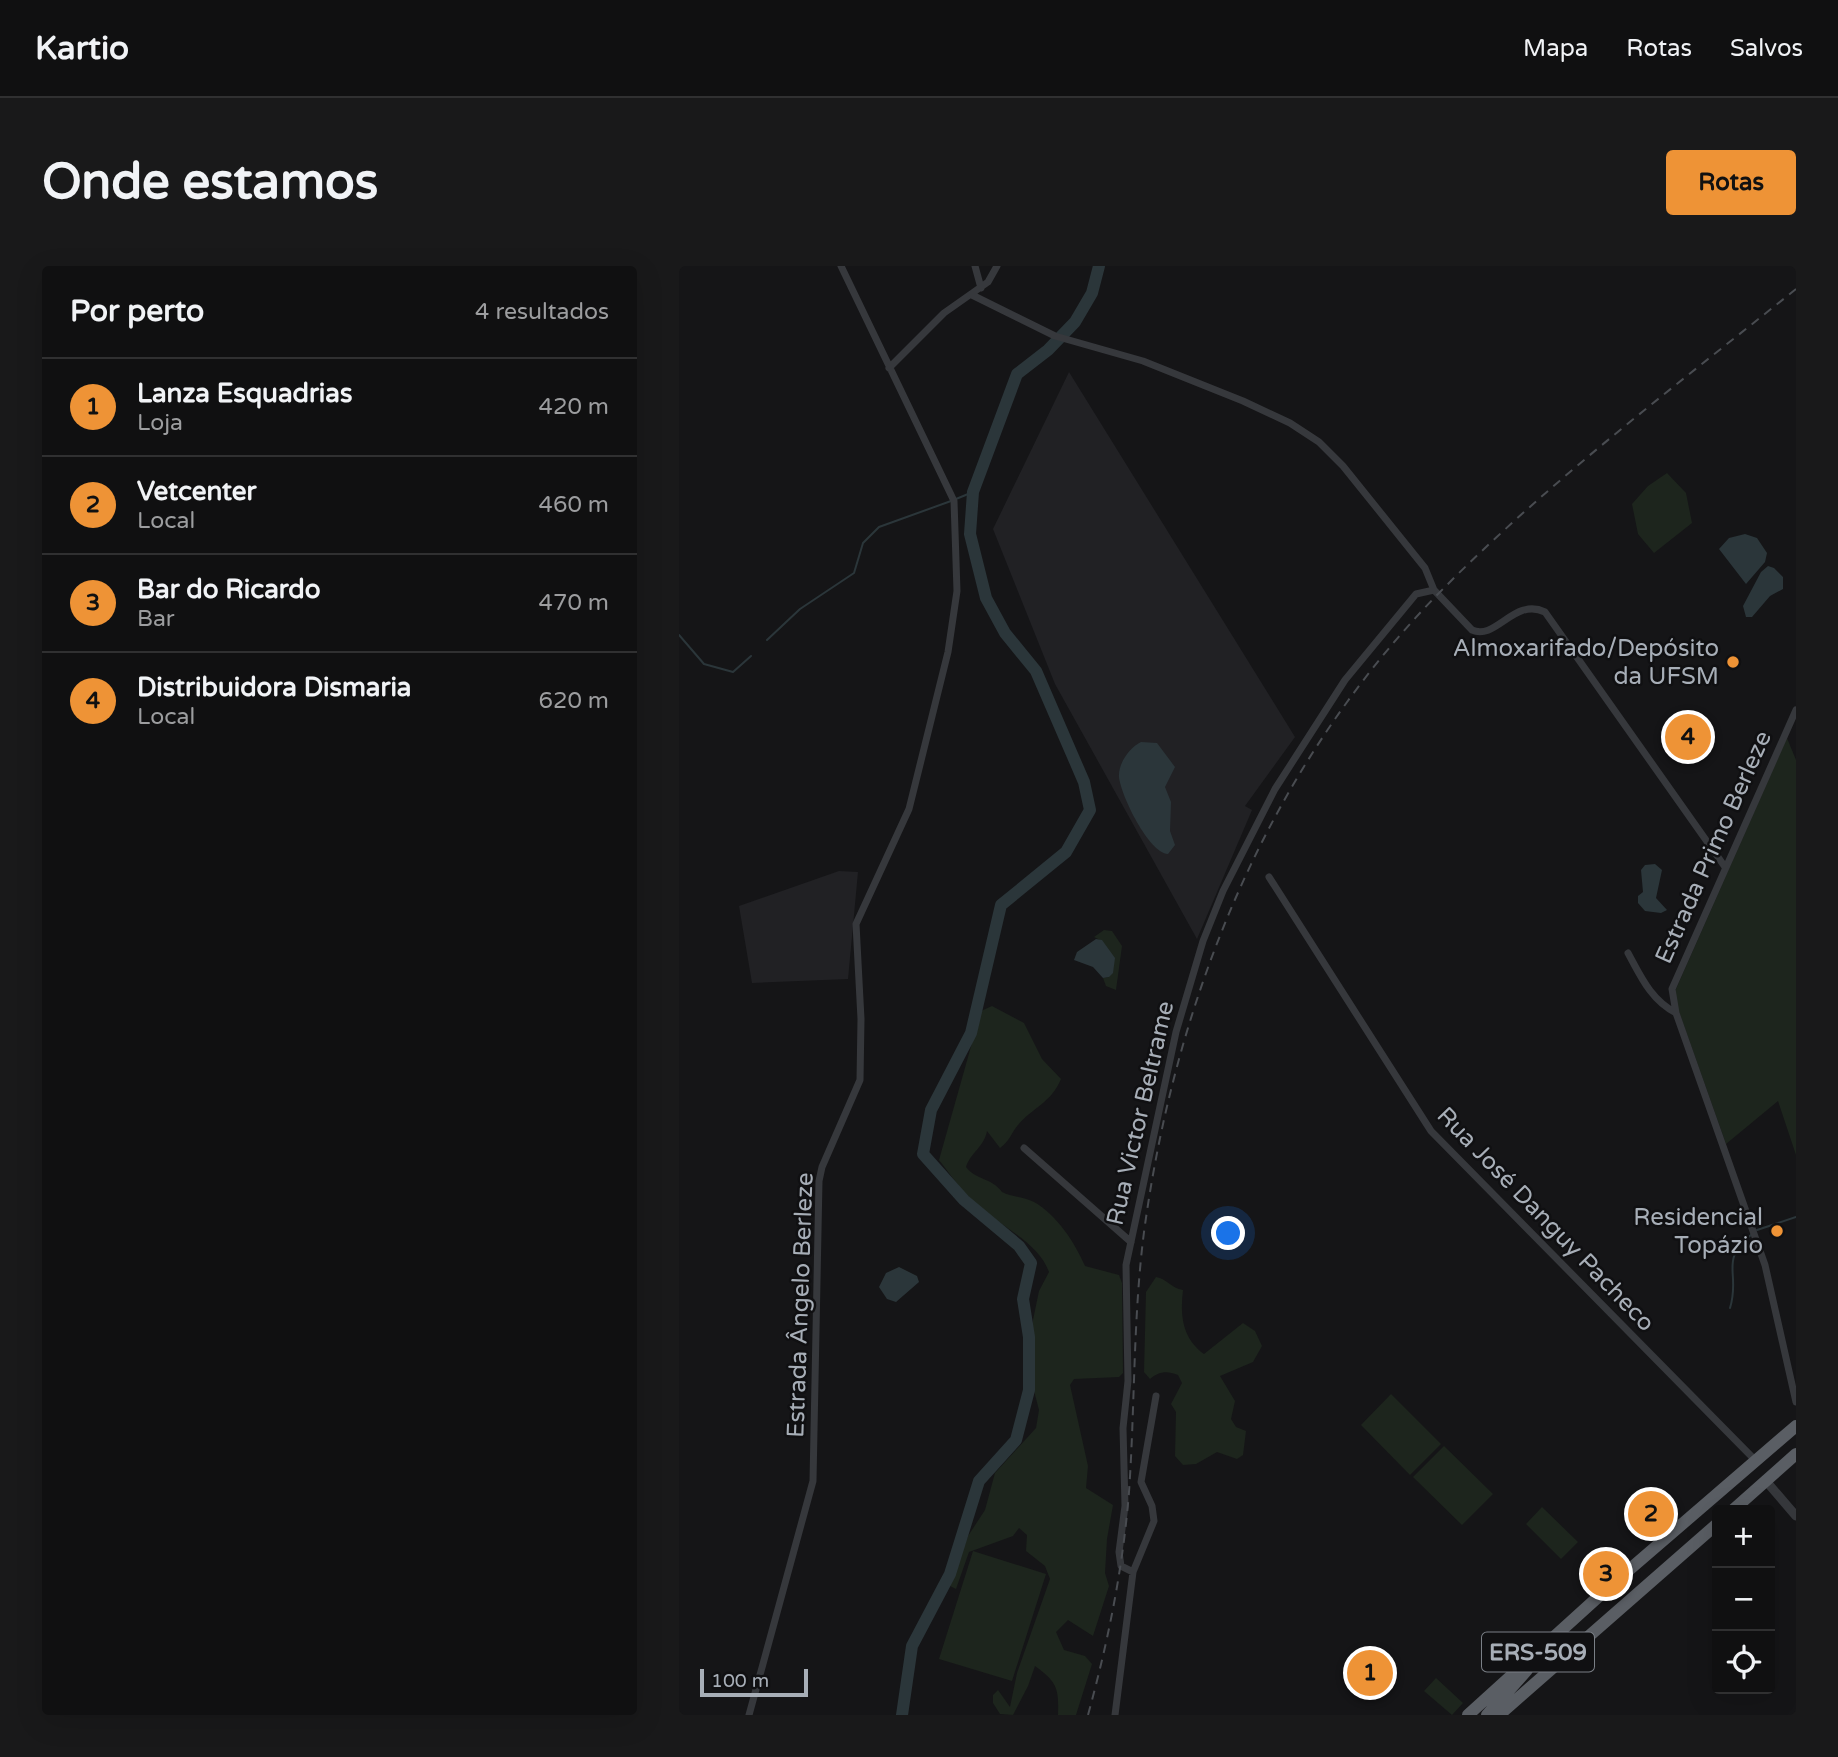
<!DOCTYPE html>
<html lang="pt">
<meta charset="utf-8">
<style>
body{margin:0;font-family:"Varela Round",sans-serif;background:#19191a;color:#f1f3f6}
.controls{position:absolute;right:21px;bottom:21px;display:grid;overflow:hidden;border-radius:7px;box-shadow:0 7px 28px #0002}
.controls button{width:63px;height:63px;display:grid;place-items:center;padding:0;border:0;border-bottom:2px solid #303031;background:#101011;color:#f1f3f6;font:35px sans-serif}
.scale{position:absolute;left:21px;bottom:18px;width:108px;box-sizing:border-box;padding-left:7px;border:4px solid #a7aeb7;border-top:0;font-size:19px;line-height:24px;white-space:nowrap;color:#a7aeb7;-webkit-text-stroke:5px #101012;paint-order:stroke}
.you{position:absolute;left:550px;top:968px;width:24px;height:24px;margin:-18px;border:5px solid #fff;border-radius:50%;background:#1a73e8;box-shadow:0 0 0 10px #1a73e833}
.badge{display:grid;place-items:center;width:46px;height:46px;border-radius:50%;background:#ee9336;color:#111;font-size:23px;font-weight:700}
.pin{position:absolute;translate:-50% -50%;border:4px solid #fff;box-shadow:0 2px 7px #0006}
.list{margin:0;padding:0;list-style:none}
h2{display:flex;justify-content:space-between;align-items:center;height:91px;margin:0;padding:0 28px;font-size:30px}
h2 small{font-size:23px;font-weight:400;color:#9c9d9f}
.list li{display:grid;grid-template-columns:46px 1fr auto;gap:21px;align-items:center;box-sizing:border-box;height:98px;padding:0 28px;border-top:2px solid #303031}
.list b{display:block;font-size:26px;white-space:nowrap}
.list p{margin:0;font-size:23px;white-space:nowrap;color:#9c9d9f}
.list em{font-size:23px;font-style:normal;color:#9c9d9f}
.icon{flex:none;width:38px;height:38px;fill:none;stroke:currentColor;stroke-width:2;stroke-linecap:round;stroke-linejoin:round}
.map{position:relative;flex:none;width:1117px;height:1449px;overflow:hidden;border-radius:7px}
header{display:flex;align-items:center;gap:42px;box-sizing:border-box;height:98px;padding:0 35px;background:#101011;border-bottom:2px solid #303031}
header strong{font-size:33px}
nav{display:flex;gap:38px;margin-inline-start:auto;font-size:24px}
.intro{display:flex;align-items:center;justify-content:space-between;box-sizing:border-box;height:168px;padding:0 42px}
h1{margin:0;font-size:49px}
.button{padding:18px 32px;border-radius:7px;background:#ee9336;color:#111;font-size:24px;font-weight:700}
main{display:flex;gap:42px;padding:0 42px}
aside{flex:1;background:#101011;border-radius:7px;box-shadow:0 7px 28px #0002}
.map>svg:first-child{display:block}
.built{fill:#212124}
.green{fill:#1d251d}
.water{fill:#2b363a}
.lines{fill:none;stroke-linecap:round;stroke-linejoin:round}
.stream{stroke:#2b363a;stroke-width:2}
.river{stroke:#2b363a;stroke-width:12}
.minor{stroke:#36383c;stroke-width:7}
.tertiary{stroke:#36383c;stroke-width:9}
.trunk{stroke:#5a5e64;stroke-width:12}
.rail{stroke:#494c51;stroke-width:2;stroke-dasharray:9 7;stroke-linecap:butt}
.poi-dot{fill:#ee9336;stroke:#101012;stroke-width:2.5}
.labels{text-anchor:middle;stroke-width:5;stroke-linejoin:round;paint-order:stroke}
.shield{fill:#101012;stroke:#7a7f86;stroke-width:2}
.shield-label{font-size:23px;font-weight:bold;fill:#a7aeb7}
.poi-label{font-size:24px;fill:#a7aeb7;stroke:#101012;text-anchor:end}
.street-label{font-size:24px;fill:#a7aeb7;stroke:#101012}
</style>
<header>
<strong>Kartio</strong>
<nav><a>Mapa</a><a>Rotas</a><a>Salvos</a></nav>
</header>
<div class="intro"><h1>Onde estamos</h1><a class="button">Rotas</a></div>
<main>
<aside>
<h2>Por perto<small>4 resultados</small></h2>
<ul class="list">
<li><span class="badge">1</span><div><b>Lanza Esquadrias</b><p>Loja</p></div><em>420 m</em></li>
<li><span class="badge">2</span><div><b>Vetcenter</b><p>Local</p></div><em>460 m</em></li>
<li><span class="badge">3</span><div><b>Bar do Ricardo</b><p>Bar</p></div><em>470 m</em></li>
<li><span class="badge">4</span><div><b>Distribuidora Dismaria</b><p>Local</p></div><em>620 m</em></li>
</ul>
</aside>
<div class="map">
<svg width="1117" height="1449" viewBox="0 0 1117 1449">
<rect width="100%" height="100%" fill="#151517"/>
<path class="built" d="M390,106L616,471L566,540L573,544L518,673L376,418L314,263Z
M160,605L179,606L169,713L73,717L60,640Z"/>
<path class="green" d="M988,207L1007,227L1013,257L975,287L959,268L953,238L969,220Z
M1108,472L1117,494V889L1099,835L1047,878L998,740L996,725Z
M425,664L433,665L443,680L437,724L427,720L424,712L430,711L423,675L415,671Z
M313,740L345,757L363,793L382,813C372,837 353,842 339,859C332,867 331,875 321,882L308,865C305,881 292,886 287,901C297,914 313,912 323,926C333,931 346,931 355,936C378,949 396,977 406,1000L440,1009L443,1017L444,1107L440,1111L395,1113L391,1119L409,1200L407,1222L434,1239L428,1273L426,1307L430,1320L414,1370L389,1354L377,1366L385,1384L406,1390L413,1398L397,1449H379C380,1422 378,1416 356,1400L349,1420L334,1449L321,1448L314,1437V1429L319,1424L331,1441L338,1407L371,1313L366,1300L347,1285L348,1269L340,1262L334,1270L290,1286L277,1323L271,1320L289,1270L306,1244L316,1207L357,1162L360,1144L354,1121V1054L360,1025L370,1006C359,975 317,958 294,936C282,924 271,908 260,894L302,745Z
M477,1011C488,1013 492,1022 504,1024C501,1049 503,1072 525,1088L564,1057L576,1065L583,1080L574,1096L541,1110L556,1135L552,1153L557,1161L567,1165L564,1189L558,1193L538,1186L517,1198L504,1199L496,1190L497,1146L492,1138L503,1117L499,1109C488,1105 481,1105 471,1113L465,1106L467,1026Z
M712,1128L762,1178L731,1209L682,1159Z
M765,1180L814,1228L783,1259L734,1211Z
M863,1241L899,1276L882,1293L847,1258Z
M294,1285L367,1308L333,1415L260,1393Z
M757,1412L784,1437L773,1449L745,1425Z"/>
<path class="water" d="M1066,268L1078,272L1088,287L1086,296L1067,318L1040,283L1050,272Z
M1089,300L1095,302L1104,311V323L1091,330L1073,351H1067L1064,340L1082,306Z
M462,476L478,477L496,501L486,521L492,536L491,565L496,579L489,588C470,587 442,530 440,511C439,498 450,482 462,476Z
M976,598L983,604L977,632L988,644L982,647L966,645L959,637V630L964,626L962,604L966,599Z
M417,673L423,674L436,692L434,707L430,711L424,712L414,701L395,694L398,686Z
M220,1001L238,1010L240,1016L217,1036L208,1033L200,1021L207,1007Z"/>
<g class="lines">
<path class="stream" d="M277,233L294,226
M0,369L25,398L54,406L72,390
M88,374L121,343L175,307L184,277L200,261L272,235
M1078,964L1117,951
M1051,1042C1062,1006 1039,996 1073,968"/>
<path class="river" d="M223,1449L233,1380L271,1308L300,1215L337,1174L350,1124V1071L344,1033L352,997L340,980L285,934L244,888L252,844L292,767L322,639L387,586L411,544L405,516L357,405L326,367L307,332L291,268L294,226L338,108L369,84L396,56L413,27L420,0"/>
<path class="minor" d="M296,0L302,22
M293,29L376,70L464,95L564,135L611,157L640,176L664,200L746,302L755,324L793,364C817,375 835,331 866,346L1046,601
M210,102L265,47L309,16L318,0
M1117,444L993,723L997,747L1086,999L1117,1136
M590,611L752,865L1077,1195
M949,687C962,711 972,734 997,747
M345,882L452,976
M454,1306L442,1300L440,1286L446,1240L444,1162L449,1115L447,999L497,766L524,675L544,625L596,523L666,414L737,328L755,324
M70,1449L134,1215L140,915L143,901L181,814L182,753L177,658L230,543L269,386L278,325L275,235L162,0
M436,1449L454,1306L475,1255L473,1240L462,1216L477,1130"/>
<path class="tertiary" d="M1087,1215L1117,1250"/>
<path class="trunk" d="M1054,1244L1117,1188
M789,1449L929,1322L1117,1160
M808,1449L848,1404
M820,1449L1038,1258"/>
<path class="rail" d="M409,1449C429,1376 444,1302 450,1226C456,1140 454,1052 465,966C497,729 590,501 759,328C869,216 995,121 1117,23"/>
</g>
<g class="poi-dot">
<circle cx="1054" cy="396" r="7"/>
<circle cx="1098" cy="965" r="7"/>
</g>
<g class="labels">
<rect class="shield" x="803" y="1366.5" width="112" height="39" rx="5"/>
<g class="shield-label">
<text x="859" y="1394">ERS-509</text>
</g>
<g class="poi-label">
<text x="1040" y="390">Almoxarifado/Depósito<tspan x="1040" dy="28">da UFSM</tspan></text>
<text x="1084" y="959">Residencial<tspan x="1084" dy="28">Topázio</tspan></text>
</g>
<g class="street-label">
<text transform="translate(1034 581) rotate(-66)" y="8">Estrada Primo Berleze</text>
<text transform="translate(461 847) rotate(-77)" y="8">Rua Victor Beltrame</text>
<text transform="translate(867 953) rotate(46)" y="8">Rua José Danguy Pacheco</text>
<text transform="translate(121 1039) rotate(-88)" y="8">Estrada Ângelo Berleze</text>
</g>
</g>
</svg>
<div class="controls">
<button>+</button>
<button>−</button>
<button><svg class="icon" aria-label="locate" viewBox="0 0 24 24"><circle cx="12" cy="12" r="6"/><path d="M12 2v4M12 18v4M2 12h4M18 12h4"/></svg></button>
</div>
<div class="scale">100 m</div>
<div class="you"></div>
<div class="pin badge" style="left:691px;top:1407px">1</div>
<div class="pin badge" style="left:972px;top:1248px">2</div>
<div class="pin badge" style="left:927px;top:1308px">3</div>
<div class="pin badge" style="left:1009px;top:471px">4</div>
</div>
</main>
